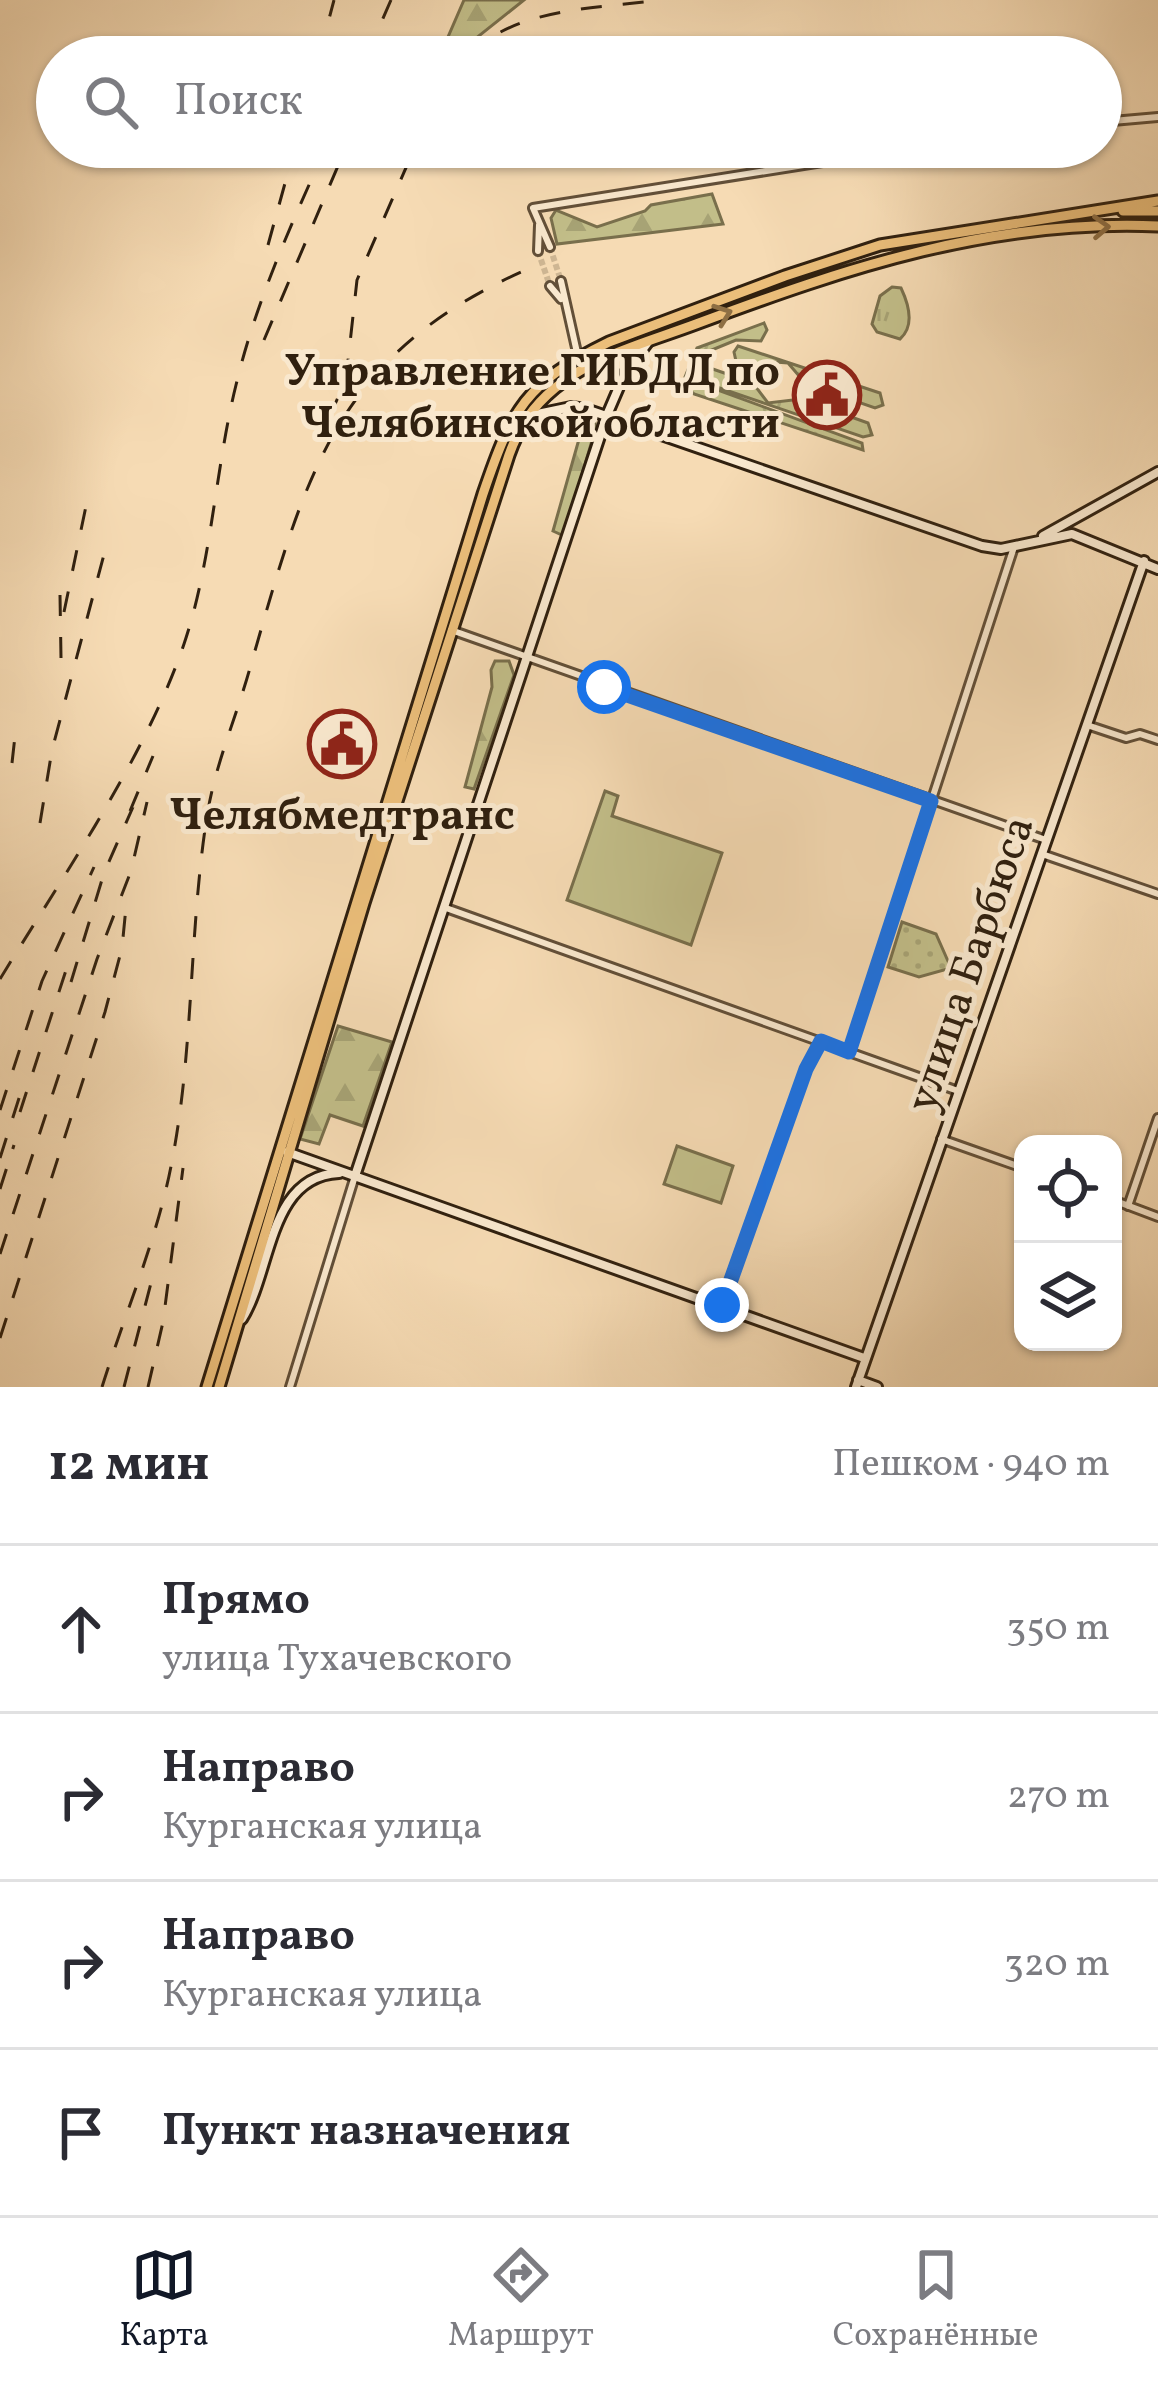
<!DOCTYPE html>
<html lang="ru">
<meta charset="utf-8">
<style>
body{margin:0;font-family:Vollkorn,serif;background:#f2f2f3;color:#2b2b33}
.controls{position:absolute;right:36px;bottom:36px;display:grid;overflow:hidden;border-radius:24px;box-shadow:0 3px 9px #0004}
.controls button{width:108px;height:108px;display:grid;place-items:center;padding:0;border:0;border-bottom:3px solid #e1e1e2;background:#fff;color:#2b2b33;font:60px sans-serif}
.stop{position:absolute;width:36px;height:36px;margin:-27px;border:9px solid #1a73e8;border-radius:50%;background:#fff}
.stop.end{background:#1a73e8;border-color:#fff;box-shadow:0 3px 12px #0008}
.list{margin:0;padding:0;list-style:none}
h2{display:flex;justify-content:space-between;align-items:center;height:156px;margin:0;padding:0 48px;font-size:51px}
h2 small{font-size:39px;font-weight:400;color:#7c7c81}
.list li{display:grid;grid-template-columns:78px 1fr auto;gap:36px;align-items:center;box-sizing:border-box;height:168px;padding:0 48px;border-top:3px solid #e1e1e2}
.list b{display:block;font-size:45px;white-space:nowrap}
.list p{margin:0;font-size:39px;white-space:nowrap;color:#7c7c81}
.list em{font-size:39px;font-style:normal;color:#7c7c81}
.icon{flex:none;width:66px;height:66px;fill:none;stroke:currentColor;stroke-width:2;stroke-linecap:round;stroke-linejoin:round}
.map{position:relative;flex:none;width:1158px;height:1387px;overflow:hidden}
.search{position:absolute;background:#fff;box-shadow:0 3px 9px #0004;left:36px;right:36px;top:36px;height:132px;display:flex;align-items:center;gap:30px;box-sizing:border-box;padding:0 42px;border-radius:66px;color:#7c7c81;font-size:45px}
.sheet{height:828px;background:#fff}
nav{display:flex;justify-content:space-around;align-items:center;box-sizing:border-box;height:168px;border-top:3px solid #e1e1e2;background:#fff;font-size:33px;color:#7c7c81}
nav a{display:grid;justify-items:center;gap:6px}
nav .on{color:#111827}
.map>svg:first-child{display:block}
.grass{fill:url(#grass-tufts);stroke:#796f4c;stroke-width:3}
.forest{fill:url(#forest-firs);stroke:#796f4c;stroke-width:3}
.park{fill:url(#park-dots);stroke:#796f4c;stroke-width:3}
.garden{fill:#c2be89;stroke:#796f4c;stroke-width:3}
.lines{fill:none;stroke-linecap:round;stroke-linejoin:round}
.street-tunnel{stroke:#ceb693;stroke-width:6;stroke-dasharray:6 3;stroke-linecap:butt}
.street-casing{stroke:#624f38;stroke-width:12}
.secondary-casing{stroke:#30200f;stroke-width:14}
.primary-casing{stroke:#30200f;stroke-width:15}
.street{stroke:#f9e8ce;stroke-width:6}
.secondary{stroke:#f9e8ce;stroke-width:8}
.primary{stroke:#ebbe7a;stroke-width:9}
.rail{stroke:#30200f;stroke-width:3;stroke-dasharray:21 21;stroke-linecap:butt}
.oneway{stroke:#8e6f44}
.route{stroke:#1a73e8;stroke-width:15}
.labels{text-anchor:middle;stroke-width:10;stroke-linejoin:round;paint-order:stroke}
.poi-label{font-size:45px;font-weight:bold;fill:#30200f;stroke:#f9e8ce;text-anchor:end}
.street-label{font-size:45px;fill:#30200f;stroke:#f9e8ce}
</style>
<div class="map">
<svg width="1158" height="1387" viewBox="0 0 1158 1387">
<defs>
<pattern id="grass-tufts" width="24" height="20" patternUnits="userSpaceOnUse" patternTransform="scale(3)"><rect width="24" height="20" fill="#c2be89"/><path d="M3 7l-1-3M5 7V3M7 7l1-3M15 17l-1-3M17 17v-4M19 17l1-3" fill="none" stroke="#a7a375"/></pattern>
<pattern id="forest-firs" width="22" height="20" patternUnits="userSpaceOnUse" patternTransform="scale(3)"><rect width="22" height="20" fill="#c2be89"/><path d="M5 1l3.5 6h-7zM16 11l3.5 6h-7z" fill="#a7a375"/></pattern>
<pattern id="park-dots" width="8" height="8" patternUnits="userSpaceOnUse" patternTransform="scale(3)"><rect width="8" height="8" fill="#c2be89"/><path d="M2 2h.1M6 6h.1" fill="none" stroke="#a7a375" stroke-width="1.8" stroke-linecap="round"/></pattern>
</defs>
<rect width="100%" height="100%" fill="#f6dbb4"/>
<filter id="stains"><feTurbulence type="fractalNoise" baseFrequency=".00167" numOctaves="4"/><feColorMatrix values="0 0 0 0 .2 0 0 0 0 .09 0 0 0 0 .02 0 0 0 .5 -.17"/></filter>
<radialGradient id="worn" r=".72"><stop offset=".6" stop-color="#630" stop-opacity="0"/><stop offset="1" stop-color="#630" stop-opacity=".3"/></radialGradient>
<path class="grass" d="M892,287L901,288C909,305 915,326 900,339L877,332L872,324L880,296Z
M764,323L767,330L761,341L736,340L702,354L693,373L696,382L862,443L863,450L694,394L686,387L685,377L697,348Z
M738,346L880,393L883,405L875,408L806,384L788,363L775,362L760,368L736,361L734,352Z
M707,367L753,383L768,403L801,399L868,423L872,435L863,437L702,382L698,374Z"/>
<path class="forest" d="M464,0H524L460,51L448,37Z
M712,194L723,224L557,244L551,218L556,210L597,227L645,211L651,205Z
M577,414L594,418L596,427L564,536L553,531L583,425L573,418Z
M495,661H509L514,675L474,789L465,787L492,687L491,670Z
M338,1026L392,1042L363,1126L330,1115L319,1144L300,1139Z"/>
<path class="park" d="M902,922L936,934L951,968L919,977L888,967Z"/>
<path class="garden" d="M605,791L618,796L612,816L722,853L691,945L567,900Z
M677,1146L733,1166L721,1203L664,1184Z"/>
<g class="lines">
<path class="street-tunnel" d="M550,247L561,281
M538,251L550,286"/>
<defs>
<path id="street" d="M1101,122L1158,117
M550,247L533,208L917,147
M538,251L539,225
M561,281L578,357
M550,286L561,299
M451,630L1046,840
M1087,725L1126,738L1140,734L1158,740
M1042,854L1158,894
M446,908L958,1091
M850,1051L1014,547
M941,1139L1023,1168
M1113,1200L1158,1217
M1128,1206L1158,1118
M721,1305L806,1069L821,1041
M290,1387L355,1176"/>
<path id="secondary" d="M528,416L571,407L586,409L982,546L1001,549L1072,534L1158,569
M1043,536L1158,472
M287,1152L864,1358
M355,1176L607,415L625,373L648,342
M242,1319C272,1271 268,1176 339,1173
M858,1380L877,1387
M856,1387L1144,561"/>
<path id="primary" d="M1123,211H1158
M207,1387L483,494C512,409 525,383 609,342L785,276L880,245L1158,201
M219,1387L364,903L509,455C519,427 532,407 555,388C595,355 648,342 696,324C849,267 992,219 1158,226"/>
</defs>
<use href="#street" class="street-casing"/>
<use href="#secondary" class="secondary-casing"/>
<use href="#primary" class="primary-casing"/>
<use href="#street" class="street"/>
<use href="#secondary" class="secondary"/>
<use href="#primary" class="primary"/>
<path class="rail" d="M319,57L334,0
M366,57L391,0
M467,57C515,7 594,9 659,0
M672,57L739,49H809
M268,245L295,147
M264,340L346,147
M329,418L346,379L357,280L415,147
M60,595L61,658
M64,612L86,506
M12,763L15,736
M130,811L153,756
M40,823L52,750L106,547
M0,979C63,876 145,758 184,644C212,561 215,470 236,385C256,301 291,225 326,147
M71,982L104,873L133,807
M0,1110L42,981L94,867
M20,1112L68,964
M0,1158L20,1095
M0,1189L14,1145
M0,1254L97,959L131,871L147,802
M0,1338L105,1012L122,948L126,907
M102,1387C125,1313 158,1237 172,1161C194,1048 189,930 207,816C215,765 236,718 250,668C306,474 334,351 537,265
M124,1387L151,1283
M148,1387L163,1322L183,1168"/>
</g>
<defs><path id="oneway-chevron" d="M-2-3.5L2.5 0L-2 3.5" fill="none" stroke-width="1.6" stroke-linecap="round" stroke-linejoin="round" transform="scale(3)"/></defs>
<g class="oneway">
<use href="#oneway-chevron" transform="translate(1101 227) rotate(-3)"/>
<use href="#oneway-chevron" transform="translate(723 314) rotate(-20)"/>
</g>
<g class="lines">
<path class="route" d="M604,687L931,801L849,1052L821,1041L806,1069L722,1305"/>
</g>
<defs>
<symbol id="civic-ring" viewBox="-11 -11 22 22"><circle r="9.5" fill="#f9e8ce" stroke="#8f2418" stroke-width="1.5"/><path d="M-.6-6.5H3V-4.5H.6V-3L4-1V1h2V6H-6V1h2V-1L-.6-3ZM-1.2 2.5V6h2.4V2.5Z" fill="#8f2418"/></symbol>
</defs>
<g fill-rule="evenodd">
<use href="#civic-ring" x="789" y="357" width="76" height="76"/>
<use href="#civic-ring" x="304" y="706" width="76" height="76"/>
</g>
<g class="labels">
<g class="poi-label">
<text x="780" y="385">Управление ГИБДД по<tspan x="780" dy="52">Челябинской области</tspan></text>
<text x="342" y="829" text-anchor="middle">Челябмедтранс</text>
</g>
<g class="street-label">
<text transform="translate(968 963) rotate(-71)" y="16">улица Барбюса</text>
</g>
</g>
<rect width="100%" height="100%" filter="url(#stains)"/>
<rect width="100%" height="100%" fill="url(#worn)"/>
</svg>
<div class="controls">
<button><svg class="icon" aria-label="locate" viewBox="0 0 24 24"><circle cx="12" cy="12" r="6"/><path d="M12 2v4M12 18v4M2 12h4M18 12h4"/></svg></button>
<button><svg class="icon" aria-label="layers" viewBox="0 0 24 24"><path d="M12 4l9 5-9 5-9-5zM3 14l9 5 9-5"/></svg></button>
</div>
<div class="stop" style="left:604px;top:687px"></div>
<div class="stop end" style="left:722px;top:1305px"></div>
<div class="search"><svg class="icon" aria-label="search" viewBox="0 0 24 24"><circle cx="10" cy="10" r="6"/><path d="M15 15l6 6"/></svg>Поиск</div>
</div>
<section class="sheet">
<h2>12 мин<small>Пешком · 940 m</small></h2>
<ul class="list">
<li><svg class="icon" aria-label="ahead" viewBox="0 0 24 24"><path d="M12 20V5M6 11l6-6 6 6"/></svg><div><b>Прямо</b><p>улица Тухачевского</p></div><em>350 m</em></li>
<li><svg class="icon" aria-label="right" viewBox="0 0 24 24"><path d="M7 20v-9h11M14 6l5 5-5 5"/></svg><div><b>Направо</b><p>Курганская улица</p></div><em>270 m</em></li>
<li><svg class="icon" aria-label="right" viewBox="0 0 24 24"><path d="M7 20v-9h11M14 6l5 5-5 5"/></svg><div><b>Направо</b><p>Курганская улица</p></div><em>320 m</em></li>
<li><svg class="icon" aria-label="arrive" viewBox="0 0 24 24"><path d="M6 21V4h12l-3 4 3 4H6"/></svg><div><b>Пункт назначения</b></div></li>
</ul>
</section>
<nav>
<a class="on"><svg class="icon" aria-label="map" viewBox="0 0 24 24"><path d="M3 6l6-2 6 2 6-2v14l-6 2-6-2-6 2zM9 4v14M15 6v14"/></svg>Карта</a>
<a><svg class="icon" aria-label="directions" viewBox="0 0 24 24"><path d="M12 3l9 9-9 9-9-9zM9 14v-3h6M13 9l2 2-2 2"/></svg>Маршрут</a>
<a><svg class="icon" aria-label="saved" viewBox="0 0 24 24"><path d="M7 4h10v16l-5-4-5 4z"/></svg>Сохранённые</a>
</nav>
